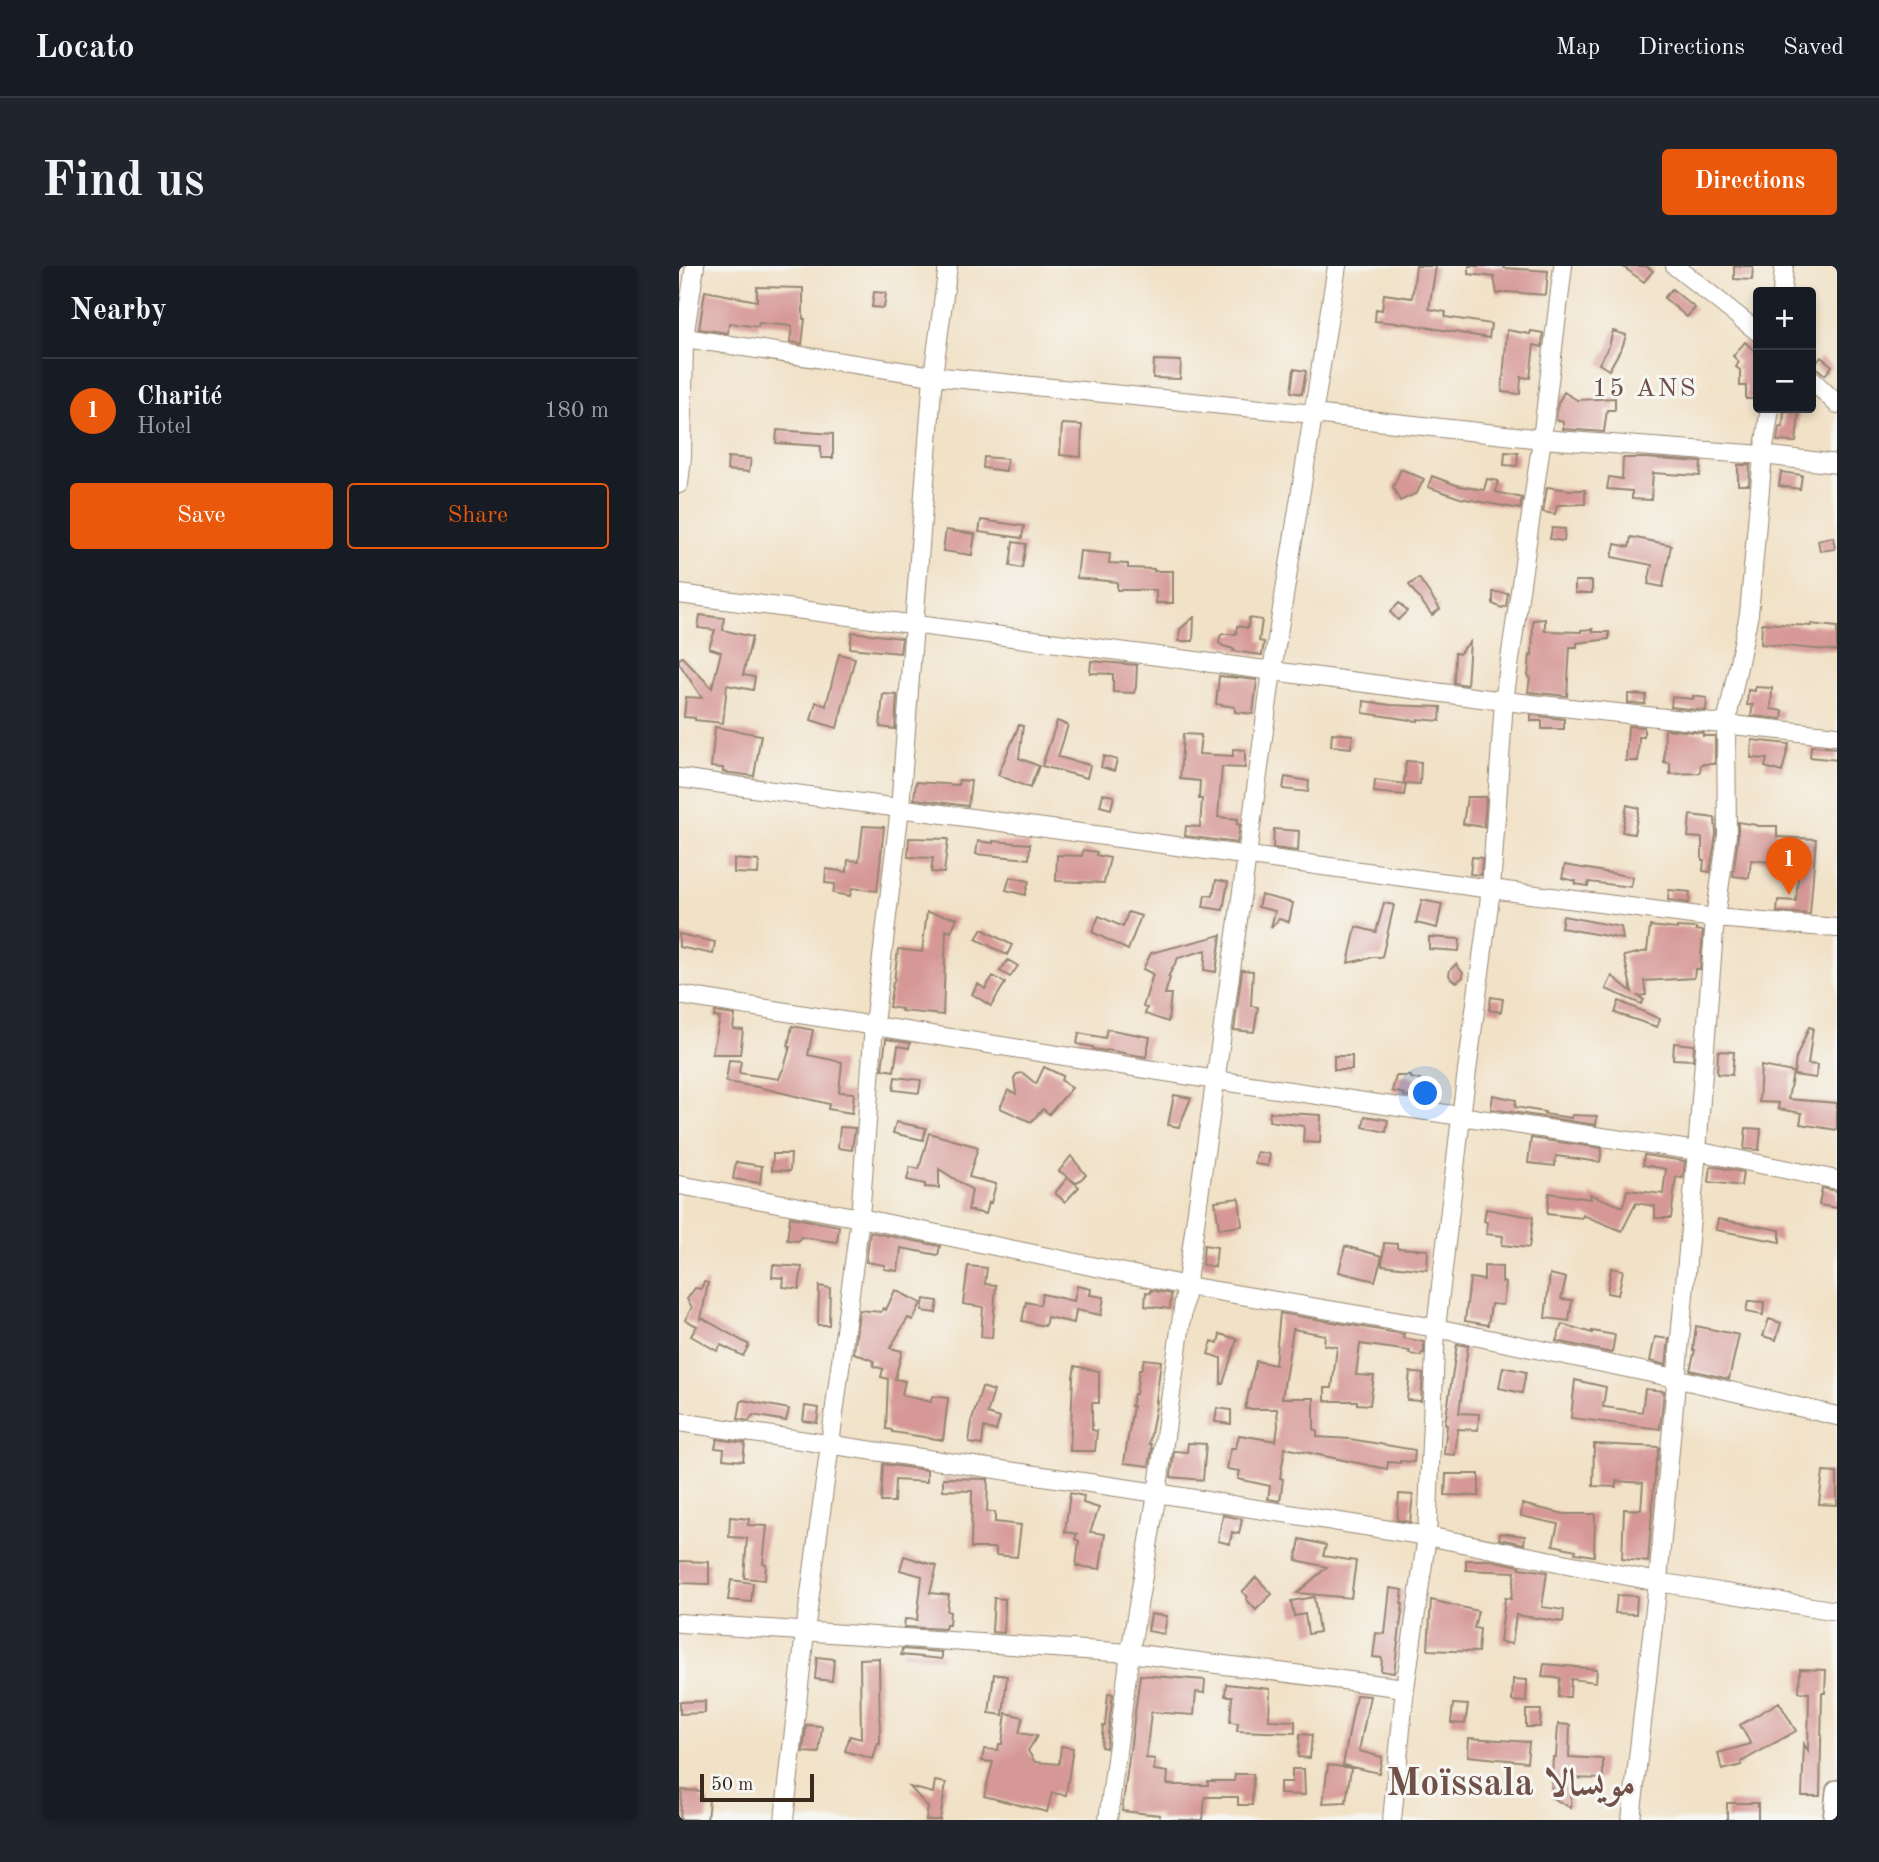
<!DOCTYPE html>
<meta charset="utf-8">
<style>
body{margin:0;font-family:"Old Standard TT",Amiri,serif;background:#20242c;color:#f1f3f6}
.controls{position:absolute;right:21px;top:21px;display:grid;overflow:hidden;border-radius:7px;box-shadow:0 4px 10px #0003}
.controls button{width:63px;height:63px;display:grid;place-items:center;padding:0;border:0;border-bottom:2px solid #363941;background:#171b24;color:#f1f3f6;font:35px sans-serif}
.scale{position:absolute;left:21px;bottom:18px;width:114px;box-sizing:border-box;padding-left:7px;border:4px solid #3b2a1e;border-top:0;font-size:19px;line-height:24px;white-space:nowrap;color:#3b2a1e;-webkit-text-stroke:5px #f6f6f2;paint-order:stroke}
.you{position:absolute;left:747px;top:828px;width:24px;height:24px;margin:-18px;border:5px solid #fff;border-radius:50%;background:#1a73e8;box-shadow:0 0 0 10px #1a73e833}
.badge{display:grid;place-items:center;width:46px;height:46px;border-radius:50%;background:#ea580c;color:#fff;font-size:23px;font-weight:700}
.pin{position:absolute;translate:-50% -58px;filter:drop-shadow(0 2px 4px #0008)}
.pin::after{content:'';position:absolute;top:37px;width:24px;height:21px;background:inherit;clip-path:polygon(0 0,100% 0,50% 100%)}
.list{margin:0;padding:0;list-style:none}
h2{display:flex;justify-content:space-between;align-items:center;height:91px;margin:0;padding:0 28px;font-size:30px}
h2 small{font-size:23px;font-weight:400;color:#9ea1a6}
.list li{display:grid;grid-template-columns:46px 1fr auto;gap:21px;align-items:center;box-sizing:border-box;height:105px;padding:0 28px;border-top:2px solid #363941}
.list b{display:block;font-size:26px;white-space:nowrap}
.list p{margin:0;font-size:23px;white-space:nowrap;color:#9ea1a6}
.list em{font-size:23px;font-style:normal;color:#9ea1a6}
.actions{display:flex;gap:14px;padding:21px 28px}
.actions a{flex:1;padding:16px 0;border:2px solid #ea580c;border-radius:7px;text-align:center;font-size:24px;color:#ea580c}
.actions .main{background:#ea580c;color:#fff}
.map{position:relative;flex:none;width:1158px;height:1554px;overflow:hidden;border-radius:7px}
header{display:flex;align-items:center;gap:42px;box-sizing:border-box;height:98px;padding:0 35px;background:#171b24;border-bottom:2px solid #363941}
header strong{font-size:33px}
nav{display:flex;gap:38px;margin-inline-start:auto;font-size:24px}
.intro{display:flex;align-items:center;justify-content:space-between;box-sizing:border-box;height:168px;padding:0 42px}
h1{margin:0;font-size:49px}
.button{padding:18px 32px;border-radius:7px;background:#ea580c;color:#fff;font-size:24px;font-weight:700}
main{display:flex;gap:42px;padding:0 42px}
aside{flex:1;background:#171b24;border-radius:7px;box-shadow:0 4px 10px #0003}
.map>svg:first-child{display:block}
.building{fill:#d69896}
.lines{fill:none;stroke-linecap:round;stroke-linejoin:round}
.minor-casing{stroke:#968672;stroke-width:20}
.major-casing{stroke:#968672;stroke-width:24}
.minor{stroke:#fff;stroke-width:18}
.major{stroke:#fff;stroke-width:21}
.labels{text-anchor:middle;stroke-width:6;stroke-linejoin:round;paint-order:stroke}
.neighbourhood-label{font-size:26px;letter-spacing:2px;fill:#715048;stroke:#f6f6f2}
.town-label{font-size:38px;font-weight:bold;fill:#715048;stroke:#f6f6f2}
</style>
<header>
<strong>Locato</strong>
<nav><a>Map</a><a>Directions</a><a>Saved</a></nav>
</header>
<div class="intro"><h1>Find us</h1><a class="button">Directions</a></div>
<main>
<aside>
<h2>Nearby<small></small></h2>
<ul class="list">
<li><span class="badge">1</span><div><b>Charité</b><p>Hotel</p></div><em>180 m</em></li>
</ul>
<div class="actions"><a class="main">Save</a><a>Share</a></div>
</aside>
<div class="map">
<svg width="1158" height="1554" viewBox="0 0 1158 1554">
<rect width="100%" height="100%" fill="#f6f6f2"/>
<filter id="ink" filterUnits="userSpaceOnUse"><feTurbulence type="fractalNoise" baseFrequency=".0143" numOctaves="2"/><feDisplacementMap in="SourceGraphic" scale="14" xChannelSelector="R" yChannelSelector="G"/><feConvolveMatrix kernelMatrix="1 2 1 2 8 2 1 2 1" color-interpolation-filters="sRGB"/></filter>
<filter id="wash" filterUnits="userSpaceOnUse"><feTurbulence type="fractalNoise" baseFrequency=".00686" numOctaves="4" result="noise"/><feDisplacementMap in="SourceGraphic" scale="28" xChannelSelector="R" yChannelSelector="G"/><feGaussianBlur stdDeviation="1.57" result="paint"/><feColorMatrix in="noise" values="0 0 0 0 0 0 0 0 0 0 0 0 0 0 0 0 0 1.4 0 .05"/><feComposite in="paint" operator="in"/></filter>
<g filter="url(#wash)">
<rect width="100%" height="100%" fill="#f1e1c6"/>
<g id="blocks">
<path class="building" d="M737,0H757L750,43L767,46L766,51L812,58L810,72L729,58L696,55L697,43L703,44L705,28L733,32Z
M790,0H825V2L869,5L867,29L828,26L818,28L815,11L790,8Z
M943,0H967L974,5L965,16Z
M1055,0H1074L1073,14L1055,13Z
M78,21L124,22V53H126L123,78L111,76L113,60L80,57L79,61L50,57L49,67L20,63L26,25L78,35Z
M993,23L1016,42L1008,51L985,32Z
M195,26L207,27L205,42L193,41Z
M828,64L851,68L852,65L864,67L863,81L855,79L851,112L842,111L841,128L823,126Z
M934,65L947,69L944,79L930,104L920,98L930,80Z
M1066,76L1079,88L1077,111H1079V133H1067V120H1061V104L1057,101L1060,96L1054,90Z
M1142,91L1153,100L1146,109L1135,100Z
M475,94L502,95L501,113L474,112Z
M615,103L627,105L623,128L612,126Z
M885,126L898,134L936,132V144H928L925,166L884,163V156L877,154L879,137Z
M1105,145L1120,146L1117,176L1098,175L1100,161H1104Z
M383,158L403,159L402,191L381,189Z
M98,164L154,168V192H142V180L97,177Z
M826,186L839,187L838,200L825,199Z
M49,191L72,193L70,206L48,204Z
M305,191L328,193L327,205L304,202Z
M944,192H967L1022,196L1021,210L974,207L972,234L953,233V225L928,223L930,211L943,213Z
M1059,199H1071L1070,219H1059Z
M722,203L745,213L738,227L721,235L714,221Z
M1102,206L1123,209L1121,223L1100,220Z
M753,210L780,220L805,224L808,213L819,215L817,226L843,232L841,243L781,232L749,221Z
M868,221L891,224H906V238L878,239L876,248L864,246Z
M302,254L345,260L343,272L300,266Z
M873,262L886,263L885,275L871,273Z
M267,264L296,268L293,289L264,285Z
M952,271L992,279L984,321L969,318L973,299L933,291L936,278L950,281Z
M1154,271L1156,283L1141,285L1139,274Z
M334,276L347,278L343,302L331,300Z
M401,285L431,288L430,297L449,298V302L475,303V305H494V337H477V324H438V316L398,312Z
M740,312L761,343L753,349L730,319Z
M896,315H913V327H896Z
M814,326L829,327L827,340L823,342L814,338Z
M720,337L728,345L719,354L711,346Z
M21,349L45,352L44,364L73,371L64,409L76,411L74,424L48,419L44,457L16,454V452L5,451L7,431L23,432L0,397V393L3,391L33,422L42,386L30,382L36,364L19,362Z
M515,351L514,375H500L501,363Z
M570,352L583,354L580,375L585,376L583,389L554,385L555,383L544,380L540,377L541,370L544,368H557L558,360L569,362Z
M866,353V365L902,366V364L914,363V366H930V373L898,377V381H891L888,430L849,426L851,411H849L851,389L853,390L854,354Z
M1083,357L1132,360V358L1158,361V385L1082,378Z
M173,366L223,372L221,387L171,382Z
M791,376L788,419L775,417L776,387L780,388Z
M160,388L176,392L158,462L132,454L137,436L147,440Z
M412,395L458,399L457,421L455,427L434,426V408L411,407Z
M540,410L578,414L574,448L556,446V441L537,438Z
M1076,421L1093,422L1092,443L1104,445L1103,453L1072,450L1074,439H1068L1069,424L1076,425Z
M204,428L218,429L216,463L201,461Z
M949,428L967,429L966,438L949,437Z
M1014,430L1028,432L1027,445L992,441L993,431L1014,433Z
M685,435L711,439L762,441L761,455L739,453V455L684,447Z
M852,449L885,453V463H863V455H852Z
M378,455L389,459L379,491L411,499L408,512L363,500Z
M340,459L344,460L340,492L360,500L351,522L319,509Z
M949,460L965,461V471H960L959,495H947Z
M36,461L82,469L75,510L44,506V502L32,501Z
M986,463L1024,467V470H1036V498H1024V499H1022L1021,507L991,508V497L985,496Z
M653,467L674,469L672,482L652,480Z
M504,468L522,469L520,488L554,490V483L566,484V502L543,501L539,551L559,553L558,558L561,559L558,577L506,570L507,560L521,561L523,533H520L521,515L501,513Z
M1073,474L1110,478L1103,506L1086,501L1088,493L1072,492Z
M1132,480L1158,482V494L1131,491Z
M425,490L438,494L435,505L422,501Z
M727,495L742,496L741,518L725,517Z
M606,511L630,515L629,526L604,523Z
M280,514L292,515L289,540L235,533L237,516L279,519Z
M696,514L727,518L725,529L695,526Z
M424,528L435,530L432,543L421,540Z
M788,531H807L805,561L784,558Z
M948,539L960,542L955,568L943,566Z
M1011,549L1036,552L1037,568L1031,606L1024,605L1025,594H1023V572L1009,571Z
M1059,556L1078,559V560H1098V571L1137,573L1131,648L1098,646L1099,634L1117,635L1120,599L1072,594L1070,612L1054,610L1059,571Z
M184,560L205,561L198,625L173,622L171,630L154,627L156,618L146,617L147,603L168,606L169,594L180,595Z
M595,563L620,565L619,585L594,582Z
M230,572L269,573L265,607L252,606L254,592L229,591Z
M299,575L314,577V575L351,578L350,593L297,588Z
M404,584L418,586L417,589L431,592L425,617L377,615L378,589L403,590Z
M793,591L803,592L802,609L791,608Z
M55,593L80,595L79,608L55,607Z
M886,599L954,611L952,621L910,616L909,620L896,618L897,615L883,612Z
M331,611L350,615L346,629L327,624Z
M537,614L549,616L544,644L524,641L526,629L534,630Z
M990,624L1011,626L1010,637L989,634Z
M582,629L614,637L610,656L600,653L592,662L596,645L579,641Z
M743,634L763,638L758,662L737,657Z
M705,637L715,639L703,691H694L669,697L677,661L697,666Z
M248,646L278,652L272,666L267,664L264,749L222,745L223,743L210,741L214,716H215L219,683L243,686Z
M449,646L462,650L449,684L413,666L420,650L444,661Z
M884,650L942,661L944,673L882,662Z
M971,660L998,663V661L1017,662V664L1024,665L1021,703H1016L1015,712L965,715L967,729L959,730L965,734L962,738L927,723L933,710L953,726L945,690L968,685Z
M303,663L333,679L328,689L297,673Z
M0,668L36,676L34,688L0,681Z
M542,669L537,706L525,704L527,684L499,692L489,711L491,712L486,728H492L489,756L466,748L468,742L464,741L474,708L464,703L472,687Z
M750,671L781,673L780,685L750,683Z
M329,694L339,700L331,711L321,705Z
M777,698L784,707V711L778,716L772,713L770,709L771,704Z
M563,704L574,705L572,740L579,741L575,766L555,764Z
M314,710L326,717L312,740L293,728L299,718L306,723Z
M812,731L824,733L822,746L810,744Z
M940,735L981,753L978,761L936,747Z
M36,746L56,749L54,763L64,764L61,788H33L41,752L35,751Z
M113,760L134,764L129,789L163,796L160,826L175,827L173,847L149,843L150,838L79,821L47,816L50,794L62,795L60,807L100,813L103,805H104L111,781L109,780Z
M1130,761L1134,762L1129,798L1138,799L1137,812L1115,809L1117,792Z
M428,763L471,771L467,791L428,784L427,785L414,783V781L398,778L400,767L426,772Z
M207,773L231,777L230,782L219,780L215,805L203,803Z
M995,777L1015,779L1014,794L994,793Z
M1039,785L1055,786L1053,809L1038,808Z
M655,790H673V804H655Z
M1082,800L1114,806L1109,833L1158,837V864L1121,858L1123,847L1099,843L1100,837L1080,836Z
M365,801L384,810L382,814L393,822L370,848L364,843L352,856L321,842L329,824L337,828L335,812L338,808L344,807L357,818Z
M717,810H732V812L741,814L738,832L725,830L726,828L713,825Z
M216,811L242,814L240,827L214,824Z
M495,829L512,832L500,861L489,859Z
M814,829L837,834L836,841L866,846L865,848L893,852V849L918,850L917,859L812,843Z
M591,846L642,849L641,877L624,876L625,860L590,855Z
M686,850L709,854L707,866L684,861Z
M217,856L247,862L244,874L214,867Z
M161,861L176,862L173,884L159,882Z
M1067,862L1082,863L1080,884L1065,883Z
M250,867L299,881L290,911L317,918L312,937L310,936L307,948L289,944L293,924L260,903V922L246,921V918L228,914L231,901L240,903Z
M852,872L923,882L921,896L877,890L876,900L849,897Z
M578,886L591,888L589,900L576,898Z
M94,888H112L111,905L93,904Z
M965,889L1006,895L1004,912L997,911L992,952H976V940L957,937L943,965L904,949L903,952L868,948L870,927L912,933L911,928L944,941L948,924L984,928L987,903L964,899Z
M392,890L407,909L397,917L390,912L400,921L386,936L376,927L389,911L380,905Z
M57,896L83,900L81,917L54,913Z
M1032,900L1064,906L1062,920L1030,916Z
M1143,922L1158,925V942L1140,939Z
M560,932L563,960L540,963L536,935Z
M807,943L854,951L850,982L823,979L824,970L807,968L808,956L805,955Z
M111,951L160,960L158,976L121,971L120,975L108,974Z
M1039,953L1101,964V976L1037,964Z
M191,966L261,980L259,989L222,982L219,1005L205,1003L206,999L187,996Z
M705,977L718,978V982L749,984L748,1004L703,999Z
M525,979L538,981L536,1001L523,999Z
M666,980L703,990L696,1015L660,1006Z
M94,999L123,1001L120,1023L104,1021L105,1012L93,1011Z
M289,1000L308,1002L306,1018L317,1019L313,1072L302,1071L304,1041L284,1038Z
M805,1000L823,1001V1016L827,1017L824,1039L812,1038L809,1059L786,1055L791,1012L805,1014Z
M932,1002L944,1004L939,1029L928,1027Z
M871,1008L887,1012L882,1033L893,1034L890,1055L866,1052Z
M25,1016L29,1017L22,1053L23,1052L70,1079L64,1090L42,1079L38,1085L12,1070L18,1060L6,1054L13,1041L8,1033L16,1022L22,1023Z
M140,1020L151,1022L150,1059H139Z
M398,1020L412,1023L411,1029L425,1031L422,1049L397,1044L395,1057L368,1051L366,1060L343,1055L347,1036L361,1039L363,1028L395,1035Z
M216,1024L242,1037L234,1054L229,1052L211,1082L223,1085L216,1113L226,1115L223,1129L252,1136L253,1130L269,1132L264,1174L213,1166V1164L207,1163L209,1113L202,1111L204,1103L194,1100L195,1095L175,1087L180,1044L202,1046L204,1042L207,1044Z
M472,1024L492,1028L491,1043L466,1040L467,1026L472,1027Z
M245,1033L259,1035L257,1047L243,1045Z
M1069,1035L1085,1036L1084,1049L1067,1046Z
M601,1047L725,1068L724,1072L745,1076V1087H743L742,1090L730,1088L731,1085L681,1078L677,1109L695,1110L691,1139L678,1138V1135H646V1122H653L658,1081L645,1079L646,1069L614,1063L603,1132H635V1164L638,1165V1171L671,1173L736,1184L735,1196L721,1195V1197L709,1196L708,1203L606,1182L601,1212L604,1213L601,1235L589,1233L591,1220L559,1213L561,1205L548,1203L552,1182H557L560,1169L597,1175L599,1160L598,1143H566L577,1095L596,1099Z
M1090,1053L1102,1057L1097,1074L1084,1070Z
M883,1058L913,1067V1065L936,1069L933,1087L877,1075Z
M1017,1060L1060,1069L1050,1113L1011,1104L1016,1084H1014Z
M541,1068L558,1073L544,1118H542V1092L529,1088L533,1075L539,1077Z
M976,1071L990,1073L987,1099L971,1095Z
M778,1078L789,1080L780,1147L800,1148L799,1164L779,1163L776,1189L765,1188L768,1159L766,1158Z
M465,1093L482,1095L477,1135H478L470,1178H472L473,1184L470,1200L445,1197L454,1140H452L455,1128H457L460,1104H462Z
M396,1100L420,1105V1137H413V1164L418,1165L416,1185H391L394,1111Z
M824,1101L847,1106L843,1127L820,1122Z
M731,1106L744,1108L742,1135L728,1134Z
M896,1114L927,1121L924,1141L963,1146L966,1123L985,1125L981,1163L892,1152Z
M303,1121L315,1125L308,1148L321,1152L317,1165L305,1161L303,1179L290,1177L293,1154Z
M64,1134L110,1143L107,1155L74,1149L70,1155L59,1153L62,1136Z
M126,1140L140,1142L138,1157L124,1155Z
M538,1142L552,1144V1158L536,1156Z
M38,1173L66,1177L64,1195L44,1193L45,1183L36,1182Z
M509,1177L527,1178L524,1214L492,1211L495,1185L508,1186Z
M915,1178L980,1181L978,1195H977L969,1296L943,1293L945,1243L962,1244L964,1217L937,1215V1221L914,1220Z
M204,1198L248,1204V1216L216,1214L215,1236H202Z
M1144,1206L1158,1207V1239L1140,1238Z
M767,1208H800V1230L766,1229Z
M264,1212L309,1213L308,1246H316V1256L342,1259L338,1291L317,1289V1282H292L293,1225L264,1224Z
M391,1227L405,1230L404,1237L420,1242L411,1266L426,1268L421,1303L397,1300L400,1275L396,1273L398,1268L386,1266Z
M720,1228L734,1229L731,1256L718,1254Z
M843,1238L885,1248H916L915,1290L896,1287L897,1284L874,1279L879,1258L842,1250Z
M544,1249L563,1253L560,1268L553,1266L551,1278L539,1275Z
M51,1251L70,1253L69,1259L88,1260L84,1297L87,1298L86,1314L65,1312L68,1272L50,1271Z
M821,1267L846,1270L845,1278L820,1273Z
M621,1273L647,1279L644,1290L677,1295L672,1332L618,1327L648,1301L617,1294Z
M225,1290L258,1300L251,1327L270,1329L268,1345L271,1346L270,1359H267L266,1363L225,1361L226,1353L238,1354L243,1310L221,1304Z
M787,1294H811L841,1300V1302L868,1306L863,1341L885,1344L884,1356L837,1349L833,1378L821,1376L826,1332L832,1333L836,1306L787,1304Z
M0,1295L30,1296V1318L0,1317Z
M577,1311L593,1328L577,1344L567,1333L569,1331L563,1326Z
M52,1314L74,1317L72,1336L49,1334Z
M711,1322L724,1324L722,1338H724L715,1407L702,1405L703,1392L694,1391L697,1367L706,1368Z
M938,1329L958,1330L957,1348L936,1347Z
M635,1331L640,1366L629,1368L626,1348L615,1350L612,1335Z
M315,1332L326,1333L325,1367L313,1366Z
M752,1334L799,1345L795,1362L801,1363L799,1386L749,1384Z
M472,1348L488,1350L485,1368L469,1365Z
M223,1383L263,1386V1393L222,1389Z
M138,1391L155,1393L153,1415L136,1413Z
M200,1392L201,1478L199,1477L194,1493L166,1485L171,1470L182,1473L181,1393Z
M865,1398L918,1403L917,1416L892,1413L891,1431H879L881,1412L863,1411Z
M1121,1403L1147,1404L1146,1427H1143L1141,1530H1123L1125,1478L1129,1485L1130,1427L1120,1426Z
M315,1408L328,1410L324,1449L310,1447Z
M461,1409L526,1414L525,1427L517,1426L515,1449L472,1446L467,1492L476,1493L475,1504L489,1506L488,1518L494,1519H529V1515H555L556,1508H574L573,1539H559V1531H526L524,1554H480L481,1549L443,1545Z
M834,1413L848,1414L847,1436L833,1435Z
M547,1418L591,1423L590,1454L616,1455V1467L558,1465L559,1457L551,1456L553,1430H546Z
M429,1427L434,1428L427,1482L422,1481L424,1460H426Z
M677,1429L691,1430L680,1485L703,1491L700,1507L664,1499Z
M26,1435V1447L1,1448V1436Z
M1100,1436L1117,1465L1062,1496L1063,1499L1043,1504L1039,1487L1072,1478L1061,1459Z
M774,1438L789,1439L786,1458L772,1457Z
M847,1444H862L861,1461H847Z
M327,1447L344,1451L340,1467L358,1470L349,1485L356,1496L380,1498L382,1480L394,1482L387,1529L373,1527L368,1546L305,1530L314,1496L303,1495L305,1483L319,1484L320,1478H323Z
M879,1458L891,1459L890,1491L924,1493V1513L893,1512L892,1542L872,1531L874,1491H877Z
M127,1459L143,1460L140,1487L124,1486Z
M621,1468L633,1469L631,1492L619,1491Z
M790,1472L850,1476L848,1496L789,1490Z
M649,1499L672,1502L667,1536L644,1537Z
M613,1503H625L626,1529L601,1528V1516H613Z
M256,1515L267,1517L261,1554H247L249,1541L231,1521L254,1527Z
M3,1524L22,1525V1533L30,1534L28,1554L1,1553Z
M1048,1537H1079V1554H1048Z"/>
</g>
</g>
<g filter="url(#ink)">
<use href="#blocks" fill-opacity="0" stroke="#968672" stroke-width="2"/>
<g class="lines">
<defs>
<path id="minor" d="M996,0L1079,66
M1103,26L1105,0
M0,71L254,110L634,148L863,173L1084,189L1158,198
M1132,113L1158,138
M0,218L3,191L5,72L16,0
M0,328L825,435L1158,470
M0,512L812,623L1036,652L1158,662
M0,729L537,814L1018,885L1158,914
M0,919L181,952L508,1020L757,1062L996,1112L1158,1150
M0,1156L478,1227L748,1270L979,1316L1158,1345
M0,1357L451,1387L726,1422
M105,1554L126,1366L181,952L195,758L221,542L254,110L269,0
M429,1554L451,1387L478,1227L568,590L593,405L658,0
M713,1554L726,1422L748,1270L757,1062L782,851L812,623L825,435L863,173L884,0
M952,1554L979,1316L1018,885L1036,652L1048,569L1047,458L1070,348L1084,189L1091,142"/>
<path id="major" d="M1155,1554L1158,1525"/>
</defs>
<use href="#minor" class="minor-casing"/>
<use href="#major" class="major-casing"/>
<use href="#minor" class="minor"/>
<use href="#major" class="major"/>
</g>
</g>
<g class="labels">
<g class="neighbourhood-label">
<text x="966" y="130">15 ANS</text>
</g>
<g class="town-label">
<text x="832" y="1529">Moïssala مويسالا</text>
</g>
</g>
</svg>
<div class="controls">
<button>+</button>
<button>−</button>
</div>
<div class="scale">50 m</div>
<div class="you"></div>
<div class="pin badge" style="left:1110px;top:629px">1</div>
</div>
</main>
